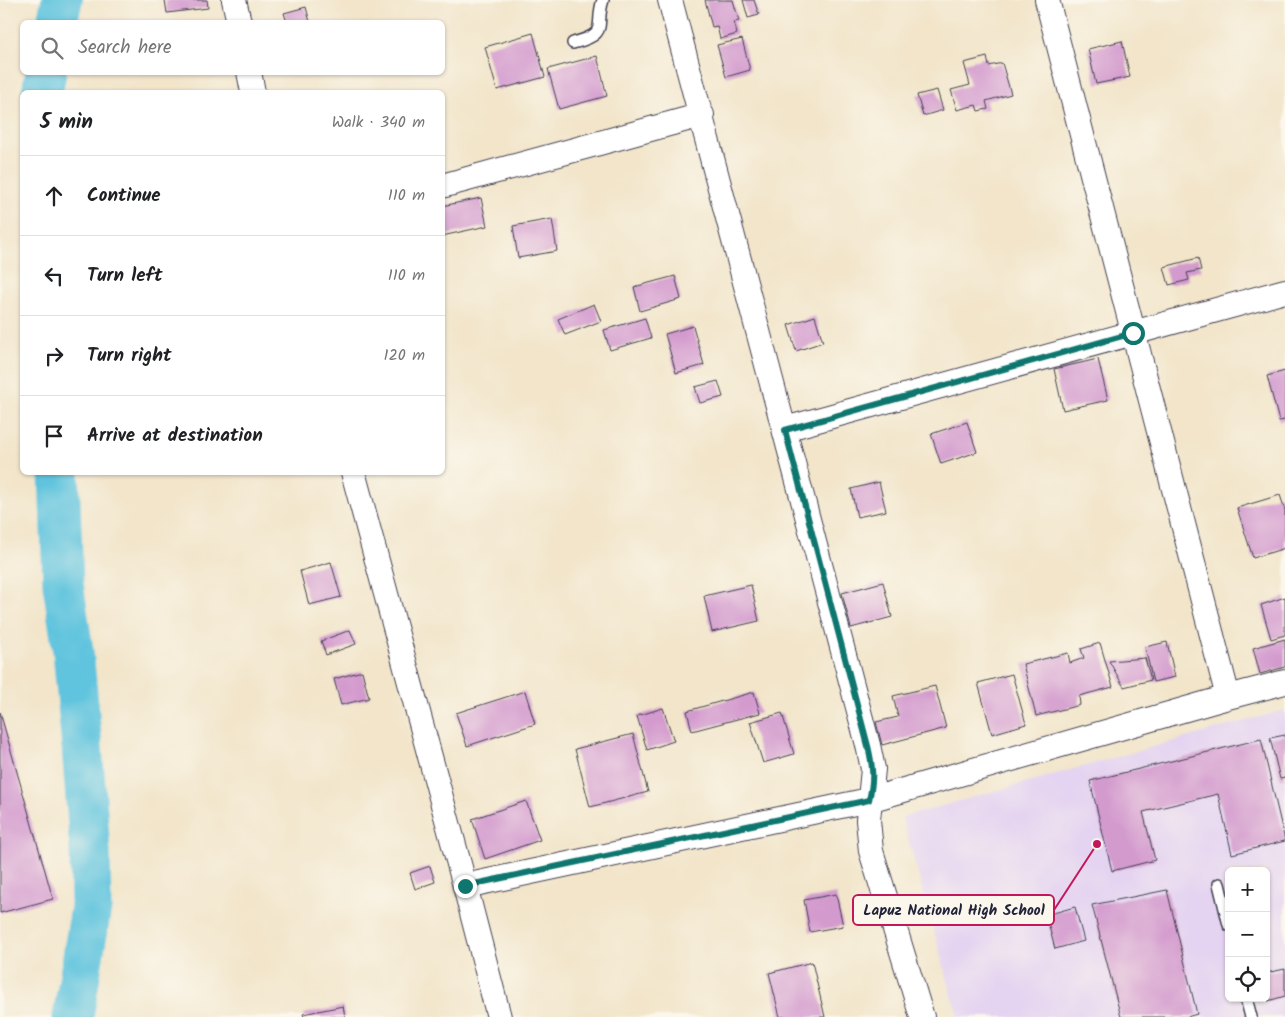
<!DOCTYPE html>
<meta charset="utf-8">
<style>
body{margin:0;font-family:Kalam,sans-serif;background:#f2f2f2;color:#202124}
.controls{position:absolute;right:15px;bottom:15px;display:grid;overflow:hidden;border-radius:8px;box-shadow:0 1px 4px #0004}
.controls button{width:45px;height:45px;display:grid;place-items:center;padding:0;border:0;border-bottom:1px solid #e0e0e0;background:#fff;color:#202124;font:25px sans-serif}
.stop{position:absolute;width:15px;height:15px;margin:-11px;border:4px solid #0f766e;border-radius:50%;background:#fff}
.stop.end{background:#0f766e;border-color:#fff;box-shadow:0 1px 5px #0008}
.list{margin:0;padding:0;list-style:none}
h2{display:flex;justify-content:space-between;align-items:center;height:65px;margin:0;padding:0 20px;font-size:21px}
h2 small{font-size:16px;font-weight:400;color:#757577}
.list li{display:grid;grid-template-columns:32px 1fr auto;gap:15px;align-items:center;box-sizing:border-box;height:80px;padding:0 20px;border-top:1px solid #e0e0e0}
.list b{display:block;font-size:19px;white-space:nowrap}
.list em{font-size:16px;font-style:normal;color:#757577}
.icon{flex:none;width:28px;height:28px;fill:none;stroke:currentColor;stroke-width:2;stroke-linecap:round;stroke-linejoin:round}
.map{position:relative;flex:none;width:1285px;height:1017px;overflow:hidden}
.search{position:absolute;background:#fff;box-shadow:0 1px 4px #0004;left:20px;top:20px;width:425px;height:55px;display:flex;align-items:center;gap:12px;box-sizing:border-box;padding:0 18px;border-radius:8px;color:#757577;font-size:19px}
.panel{position:absolute;background:#fff;box-shadow:0 1px 4px #0004;left:20px;top:90px;width:425px;height:385px;border-radius:8px}
.map>svg:first-child{display:block}
.built{fill:#e4d3f1;fill-rule:evenodd}
.lines{fill:none;stroke-linecap:round;stroke-linejoin:round}
.river{stroke:#60c4de;stroke-width:41}
.building{fill:#d39ace}
.lane-casing{stroke:#413f50;stroke-width:14}
.street-casing{stroke:#413f50;stroke-width:26}
.lane{stroke:#fff;stroke-width:11}
.street{stroke:#fff;stroke-width:24}
.route{stroke:#0f766e;stroke-width:6}
.leader{fill:none;stroke:#c2185b;stroke-width:2}
.callout-dot{fill:#c2185b;stroke:#fbf7ec;stroke-width:2}
.callout{fill:#fbf7ec;stroke:#c2185b;stroke-width:2}
.callout-label{font-size:15px;text-anchor:middle;font-weight:bold;fill:#22223b}
</style>
<div class="map">
<svg width="1285" height="1017" viewBox="0 0 1285 1017">
<rect width="100%" height="100%" fill="#fbf7ec"/>
<filter id="ink" filterUnits="userSpaceOnUse"><feTurbulence type="fractalNoise" baseFrequency=".02" numOctaves="2"/><feDisplacementMap in="SourceGraphic" scale="10" xChannelSelector="R" yChannelSelector="G"/><feConvolveMatrix kernelMatrix="1 2 1 2 8 2 1 2 1" color-interpolation-filters="sRGB"/></filter>
<filter id="wash" filterUnits="userSpaceOnUse"><feTurbulence type="fractalNoise" baseFrequency=".0096" numOctaves="4" result="noise"/><feDisplacementMap in="SourceGraphic" scale="20" xChannelSelector="R" yChannelSelector="G"/><feGaussianBlur stdDeviation="1.12" result="paint"/><feColorMatrix in="noise" values="0 0 0 0 0 0 0 0 0 0 0 0 0 0 0 0 0 1.4 0 .05"/><feComposite in="paint" operator="in"/></filter>
<g filter="url(#wash)">
<rect width="100%" height="100%" fill="#f2e5ca"/>
<path class="built" d="M1285,710V1017H958L902,817ZM1229,871H1266V998H1229Z"/>
<g class="lines">
<path class="river" d="M57,22L62,0
M42,92L46,72
M59,472L63,584L73,651L82,747L90,851L91,908L73,1017"/>
</g>
<g id="blocks">
<path class="building" d="M165,0H207L208,8L167,13Z
M705,0H733L739,21L734,22L737,34L720,39L717,26L712,27Z
M743,0H754L759,15L748,18Z
M306,7L310,22H287L284,13Z
M533,33L545,77L497,90L485,47Z
M742,39L750,70L726,77L717,45Z
M1122,41L1130,77L1096,84L1088,49Z
M597,56L607,96L559,109L548,69Z
M987,57L989,66L1002,63L1011,94L986,101L988,109L978,111L976,105L957,110L951,90L970,85L964,63Z
M937,90L943,110L923,116L917,95Z
M481,198L487,226L442,236V206Z
M552,219L557,251L518,258L513,226Z
M1198,258L1201,270L1187,273L1189,280L1169,285L1164,267Z
M675,276L681,299L640,311L634,287Z
M594,304L601,321L565,335L558,319Z
M815,316L823,342L796,351L788,325Z
M645,318L651,338L610,350L604,330Z
M693,326L704,365L676,373L665,334Z
M1098,359L1108,400L1063,410L1054,369Z
M1285,371V420L1279,421L1267,376Z
M718,381L723,397L700,403L695,387Z
M967,422L977,452L941,464L931,434Z
M879,482L886,511L857,517L851,489Z
M1280,495L1285,510V548L1253,558L1237,508Z
M331,562L341,597L309,605L300,571Z
M883,582L892,617L851,628L842,593Z
M751,585L759,621L712,632L704,596Z
M1285,597V635L1271,639L1261,605Z
M350,630L356,644L326,655L321,641Z
M1285,639V667L1260,674L1253,648Z
M1167,642L1175,677L1153,682L1145,647Z
M1100,643L1113,687L1079,696L1080,705L1036,716L1023,664L1068,653L1070,663L1084,658L1081,649Z
M1145,658L1151,680L1124,687L1109,661Z
M362,671L369,698L341,705L334,679Z
M1012,674L1026,724L992,734L978,683Z
M935,686L946,728L882,745L876,722L898,717L893,696Z
M525,691L535,724L467,746L456,713Z
M754,692L760,713L692,731L687,711Z
M663,708L674,741L647,750L637,716Z
M0,712L53,899L0,913Z
M782,713L794,754L763,763L750,722Z
M633,734L648,792L590,807L575,749Z
M1285,735V778L1280,779L1270,738Z
M1261,739L1285,841L1232,854L1218,794L1143,812L1155,860L1112,871L1090,781Z
M526,801L540,840L485,859L472,819Z
M430,866L435,882L415,889L410,873Z
M1167,890L1197,1014L1187,1017H1121L1092,905Z
M836,894L843,926L810,932L804,900Z
M1075,907L1084,941L1055,949L1046,915Z
M812,962L825,1017H780L769,973Z
M1285,969V996L1268,1001L1266,994V973Z
M343,1006L345,1017H304L303,1014Z"/>
</g>
</g>
<g filter="url(#ink)">
<use href="#blocks" fill-opacity="0" stroke="#413f50" stroke-width="1"/>
<g class="lines">
<defs>
<path id="lane" d="M573,43C611,33 594,26 603,0
M1219,884L1229,925
M1246,998L1251,1017"/>
<path id="street" d="M234,0L239,22
M670,0L868,745L873,769L868,820L871,851L922,1017
M1047,0L1228,697
M249,72L253,92
M442,186L702,115
M785,429L1285,291
M353,472L465,886L499,1017
M465,886L869,800L1228,697L1285,682"/>
</defs>
<use href="#lane" class="lane-casing"/>
<use href="#street" class="street-casing"/>
<use href="#lane" class="lane"/>
<use href="#street" class="street"/>
</g>
</g>
<g class="lines" filter="url(#ink)">
<path class="route" d="M465,886L869,800C874,779 873,767 868,746L785,430L1133,333"/>
</g>
<path class="leader" d="M1097 844L1054 910"/>
<circle class="callout-dot" cx="1097" cy="844" r="5"/>
<rect class="callout" x="853" y="895" width="201" height="30" rx="5"/>
<g class="callout-label">
<text x="954" y="915">Lapuz National High School</text>
</g>
</svg>
<div class="controls">
<button>+</button>
<button>−</button>
<button><svg class="icon" aria-label="locate" viewBox="0 0 24 24"><circle cx="12" cy="12" r="6"/><path d="M12 2v4M12 18v4M2 12h4M18 12h4"/></svg></button>
</div>
<div class="stop" style="left:1133px;top:333px"></div>
<div class="stop end" style="left:465px;top:886px"></div>
<div class="search"><svg class="icon" aria-label="search" viewBox="0 0 24 24"><circle cx="10" cy="10" r="6"/><path d="M15 15l6 6"/></svg>Search here</div>
<section class="panel">
<h2>5 min<small>Walk · 340 m</small></h2>
<ul class="list">
<li><svg class="icon" aria-label="ahead" viewBox="0 0 24 24"><path d="M12 20V5M6 11l6-6 6 6"/></svg><div><b>Continue</b></div><em>110 m</em></li>
<li><svg class="icon" aria-label="left" viewBox="0 0 24 24"><path d="M17 20v-9H6M10 6l-5 5 5 5"/></svg><div><b>Turn left</b></div><em>110 m</em></li>
<li><svg class="icon" aria-label="right" viewBox="0 0 24 24"><path d="M7 20v-9h11M14 6l5 5-5 5"/></svg><div><b>Turn right</b></div><em>120 m</em></li>
<li><svg class="icon" aria-label="arrive" viewBox="0 0 24 24"><path d="M6 21V4h12l-3 4 3 4H6"/></svg><div><b>Arrive at destination</b></div></li>
</ul>
</section>
</div>
